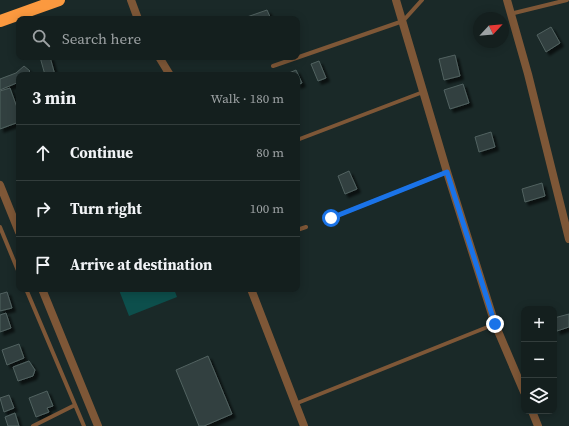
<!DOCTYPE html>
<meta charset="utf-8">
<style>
body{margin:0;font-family:"Source Serif 4",serif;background:#212c2b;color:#f1f3f6}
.controls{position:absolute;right:12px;bottom:12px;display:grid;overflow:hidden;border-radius:8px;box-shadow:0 2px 10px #0003}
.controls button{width:36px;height:36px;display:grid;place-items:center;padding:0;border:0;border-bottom:1px solid #333d3c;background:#141f1e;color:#f1f3f6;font:20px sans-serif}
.compass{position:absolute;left:473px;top:12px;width:36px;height:36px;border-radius:50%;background:#141f1e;box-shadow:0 2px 10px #0003;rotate:64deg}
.stop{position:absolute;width:12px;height:12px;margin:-9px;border:3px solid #1a73e8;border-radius:50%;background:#fff}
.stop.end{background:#1a73e8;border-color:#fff;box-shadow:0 1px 4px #0008}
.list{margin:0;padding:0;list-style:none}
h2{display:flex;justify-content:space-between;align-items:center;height:52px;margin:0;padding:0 16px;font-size:17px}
h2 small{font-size:13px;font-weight:400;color:#9da2a4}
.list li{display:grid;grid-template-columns:26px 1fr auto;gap:12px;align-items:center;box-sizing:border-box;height:56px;padding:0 16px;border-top:1px solid #333d3c}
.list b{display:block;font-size:15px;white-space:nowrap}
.list em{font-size:13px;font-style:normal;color:#9da2a4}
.icon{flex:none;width:22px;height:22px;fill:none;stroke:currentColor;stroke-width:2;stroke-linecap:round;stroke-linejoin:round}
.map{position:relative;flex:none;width:569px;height:426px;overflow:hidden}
.search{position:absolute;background:#141f1e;box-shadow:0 2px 10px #0003;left:16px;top:16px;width:284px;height:44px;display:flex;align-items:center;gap:10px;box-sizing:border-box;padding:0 14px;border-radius:8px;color:#9da2a4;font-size:15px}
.panel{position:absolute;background:#141f1e;box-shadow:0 2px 10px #0003;left:16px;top:72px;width:284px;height:220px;border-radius:8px}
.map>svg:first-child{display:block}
.green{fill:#0d4f4c}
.building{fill:#31413f;stroke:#526261;filter:url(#shadow)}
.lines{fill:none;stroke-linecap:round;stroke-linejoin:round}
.lane{stroke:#7e5737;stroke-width:4}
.street{stroke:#7e5737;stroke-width:8}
.highway{stroke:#fb993f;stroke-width:12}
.route{stroke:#1a73e8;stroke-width:5}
</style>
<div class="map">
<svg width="569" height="426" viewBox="0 0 569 426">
<defs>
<filter id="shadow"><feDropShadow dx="3.5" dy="3.5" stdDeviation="1" flood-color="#0009"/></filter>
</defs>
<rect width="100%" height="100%" fill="#1a2928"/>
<path class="green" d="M174,289L177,297L129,316L119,290Z"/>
<path class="building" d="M267,10L271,19H244V18Z
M551,27L560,43L546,52L537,35Z
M455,55L460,76L444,80L439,59Z
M40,57H50L55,75H45Z
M319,61L326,78L318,81L311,64Z
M24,66L30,71L26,75H19V82L0,90V79L16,73Z
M296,70L302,83L297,85V75H290L289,73Z
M463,84L469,103L450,109L444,90Z
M10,88L19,113V122L0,129V91Z
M491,132L495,147L479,152L475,137Z
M349,171L357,189L345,194L338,176Z
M542,183L545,196L525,202L522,189Z
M7,292L12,308L0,311V294Z
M6,313L11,328L0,332V315Z
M569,314V327L557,331L554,318Z
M19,344L24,358L7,365L2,350Z
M208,356L232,414L204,426H199L176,370Z
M29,361L35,370L33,376L18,381L13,367Z
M47,391L53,406L47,408L49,412L36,417L29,398Z
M9,395L14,408L4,412L0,398Z
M15,413L19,426H8L5,417Z"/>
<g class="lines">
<path class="lane" d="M510,14L567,0
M273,66L403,21L422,0
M297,140L423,92
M331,218L447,172
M0,227L19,273
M297,230L306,227
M26,289L84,426
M295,404L495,324
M33,426L75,405"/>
<path class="street" d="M131,0L138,19
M396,0L447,172L495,324L524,392
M507,0L528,74L569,239
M159,57L170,75
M0,185L19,232
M42,289L98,426
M251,289L304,426
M532,411L538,426"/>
<path class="highway" d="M0,21L59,0"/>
</g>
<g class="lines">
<path class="route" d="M331,218L447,172L495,324"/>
</g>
</svg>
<div class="controls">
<button>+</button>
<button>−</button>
<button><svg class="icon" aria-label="layers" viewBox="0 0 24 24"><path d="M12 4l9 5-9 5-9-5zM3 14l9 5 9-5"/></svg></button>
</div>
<svg class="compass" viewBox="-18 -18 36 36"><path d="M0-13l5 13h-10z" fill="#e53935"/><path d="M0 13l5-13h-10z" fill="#9da2a4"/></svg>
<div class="stop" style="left:331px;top:218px"></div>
<div class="stop end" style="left:495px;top:324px"></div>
<div class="search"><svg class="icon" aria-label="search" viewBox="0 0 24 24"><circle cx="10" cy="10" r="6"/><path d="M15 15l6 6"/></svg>Search here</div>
<section class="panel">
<h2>3 min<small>Walk · 180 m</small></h2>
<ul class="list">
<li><svg class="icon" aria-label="ahead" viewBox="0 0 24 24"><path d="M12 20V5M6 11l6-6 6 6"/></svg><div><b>Continue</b></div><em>80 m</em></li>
<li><svg class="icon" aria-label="right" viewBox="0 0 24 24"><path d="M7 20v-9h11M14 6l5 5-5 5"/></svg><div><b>Turn right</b></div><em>100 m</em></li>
<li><svg class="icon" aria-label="arrive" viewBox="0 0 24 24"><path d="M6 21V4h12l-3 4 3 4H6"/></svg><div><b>Arrive at destination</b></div></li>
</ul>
</section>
</div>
